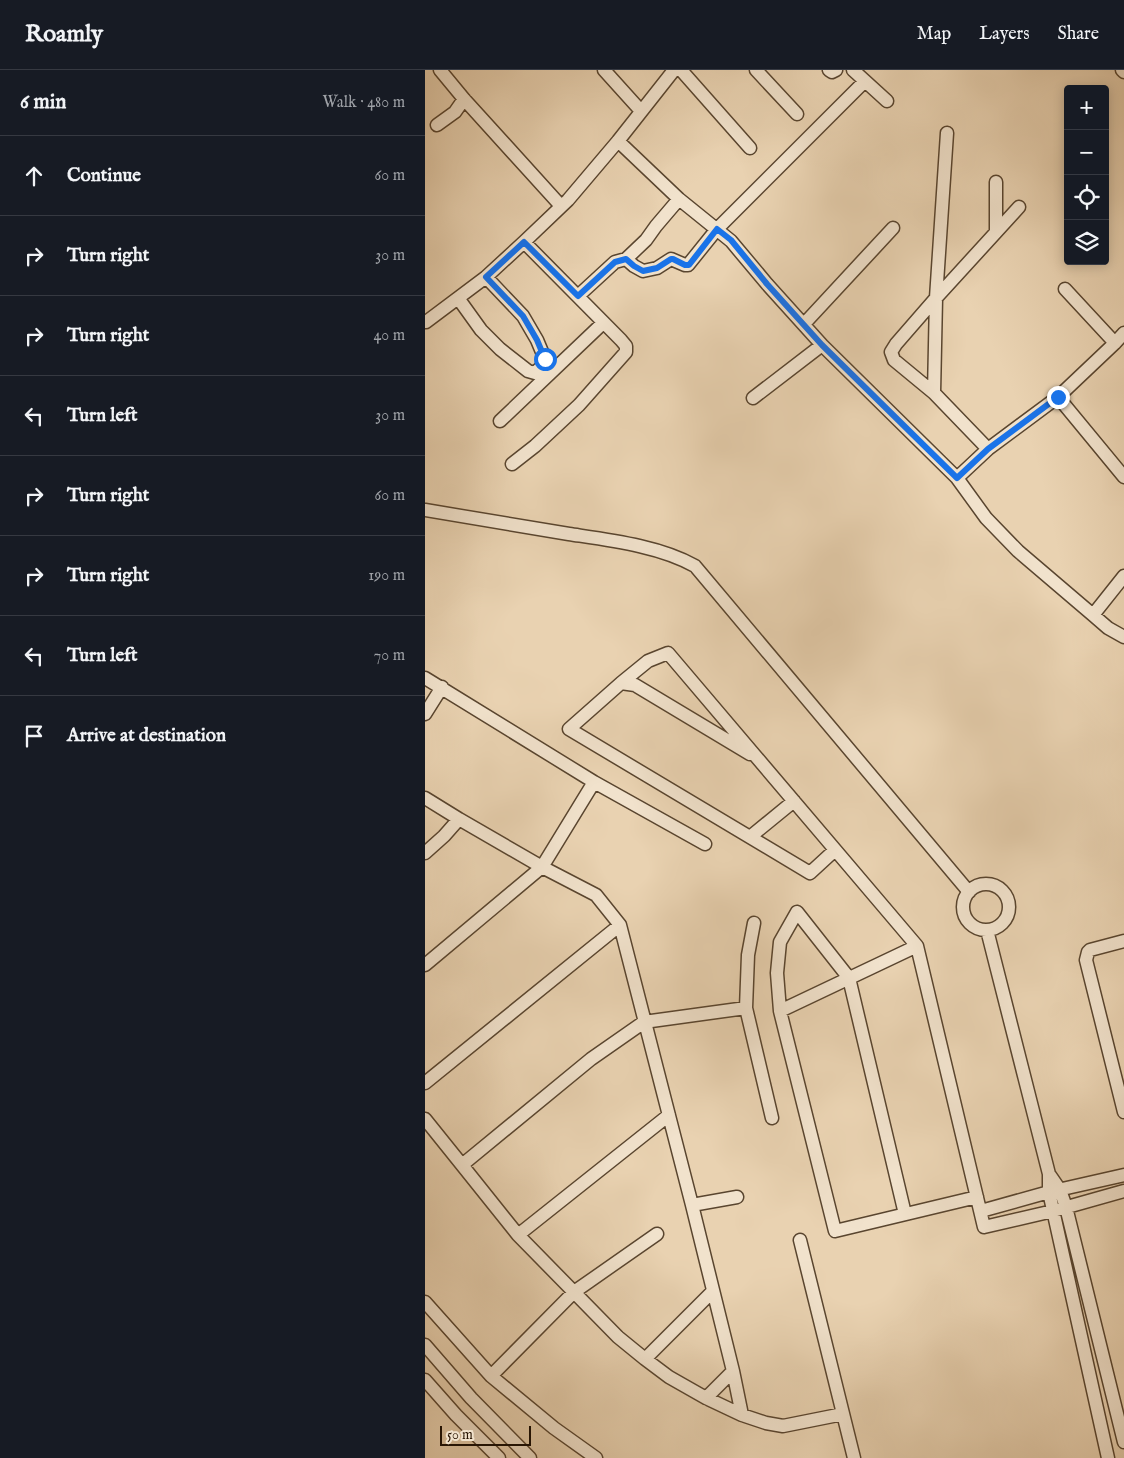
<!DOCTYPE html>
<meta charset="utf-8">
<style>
body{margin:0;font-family:"IM FELL English",serif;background:#242831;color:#f1f3f6}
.controls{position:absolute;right:15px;top:15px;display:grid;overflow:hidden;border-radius:5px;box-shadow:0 2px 12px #0003}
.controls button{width:45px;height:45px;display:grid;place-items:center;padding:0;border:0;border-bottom:1px solid #363941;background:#171b24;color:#f1f3f6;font:25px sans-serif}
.scale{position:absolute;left:15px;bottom:12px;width:91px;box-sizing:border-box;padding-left:5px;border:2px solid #291604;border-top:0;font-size:14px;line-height:18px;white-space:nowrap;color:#291604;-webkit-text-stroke:4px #f1e2cc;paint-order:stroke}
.stop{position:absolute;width:15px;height:15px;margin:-11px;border:4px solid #1a73e8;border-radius:50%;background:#fff}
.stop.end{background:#1a73e8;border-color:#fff;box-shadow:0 1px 5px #0008}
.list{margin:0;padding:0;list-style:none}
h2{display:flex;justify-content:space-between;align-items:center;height:65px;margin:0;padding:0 20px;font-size:21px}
h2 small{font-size:16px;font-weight:400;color:#9ea1a6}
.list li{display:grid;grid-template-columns:32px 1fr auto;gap:15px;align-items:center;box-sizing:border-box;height:80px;padding:0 20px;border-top:1px solid #363941}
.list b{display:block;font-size:19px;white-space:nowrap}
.list em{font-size:16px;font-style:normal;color:#9ea1a6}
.icon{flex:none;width:28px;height:28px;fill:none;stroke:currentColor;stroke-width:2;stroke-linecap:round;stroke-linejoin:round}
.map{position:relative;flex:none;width:699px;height:1388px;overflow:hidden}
header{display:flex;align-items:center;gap:30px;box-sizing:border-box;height:70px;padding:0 25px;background:#171b24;border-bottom:1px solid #363941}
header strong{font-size:24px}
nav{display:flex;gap:28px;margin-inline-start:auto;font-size:18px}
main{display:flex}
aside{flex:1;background:#171b24}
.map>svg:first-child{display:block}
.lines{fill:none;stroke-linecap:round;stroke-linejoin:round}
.street-casing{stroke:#59452f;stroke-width:15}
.street{stroke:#f1e2cc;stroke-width:12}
.route{stroke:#1a73e8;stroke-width:6}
</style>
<header>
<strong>Roamly</strong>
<nav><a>Map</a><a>Layers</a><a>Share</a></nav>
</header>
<main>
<aside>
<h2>6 min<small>Walk · 480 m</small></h2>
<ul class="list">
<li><svg class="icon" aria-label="ahead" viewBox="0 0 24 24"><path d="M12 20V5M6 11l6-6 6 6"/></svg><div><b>Continue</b></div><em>60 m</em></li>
<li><svg class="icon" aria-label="right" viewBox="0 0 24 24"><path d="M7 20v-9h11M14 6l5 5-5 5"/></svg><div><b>Turn right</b></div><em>30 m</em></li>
<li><svg class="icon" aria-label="right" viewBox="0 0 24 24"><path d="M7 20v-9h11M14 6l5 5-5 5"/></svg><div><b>Turn right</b></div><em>40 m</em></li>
<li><svg class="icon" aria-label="left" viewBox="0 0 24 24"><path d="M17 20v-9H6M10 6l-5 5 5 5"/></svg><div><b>Turn left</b></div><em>30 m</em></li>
<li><svg class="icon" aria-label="right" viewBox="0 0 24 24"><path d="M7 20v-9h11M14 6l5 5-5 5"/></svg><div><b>Turn right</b></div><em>60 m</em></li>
<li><svg class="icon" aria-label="right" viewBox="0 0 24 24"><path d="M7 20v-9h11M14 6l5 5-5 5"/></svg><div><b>Turn right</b></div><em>190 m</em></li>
<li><svg class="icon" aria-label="left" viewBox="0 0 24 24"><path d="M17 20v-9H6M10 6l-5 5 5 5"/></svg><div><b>Turn left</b></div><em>70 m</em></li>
<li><svg class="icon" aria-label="arrive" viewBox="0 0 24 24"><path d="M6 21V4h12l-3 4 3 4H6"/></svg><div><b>Arrive at destination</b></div></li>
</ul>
</aside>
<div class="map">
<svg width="699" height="1388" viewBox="0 0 699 1388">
<rect width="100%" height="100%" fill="#e9d2b1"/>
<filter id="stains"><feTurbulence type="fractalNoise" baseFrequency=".004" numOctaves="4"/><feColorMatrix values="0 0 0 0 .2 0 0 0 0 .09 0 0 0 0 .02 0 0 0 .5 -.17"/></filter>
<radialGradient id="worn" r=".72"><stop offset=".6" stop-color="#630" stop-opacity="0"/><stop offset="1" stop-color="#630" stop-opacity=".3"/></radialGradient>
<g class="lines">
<defs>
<path id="street" d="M15,0L39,29L136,136
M179,0L216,41
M256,0L325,78
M331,0L372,44
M404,0L407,2L411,0
M428,0L462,31
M697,0L699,2
M12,55L30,42L39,29
M193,71L254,129L306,171L342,214L397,275L532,408L561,448L593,481L668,545L683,558L699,567
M571,162V112
M201,189L221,170L231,156L254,129
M640,219L690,273
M153,226L190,192L201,189L209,196L218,201L232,198L246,189L260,195H263L292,159L440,11
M33,228L56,260L75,279L103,301L110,303L119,294L120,289L112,270L98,246L61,207
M1,252L61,207L99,172L143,130L193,71L249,0
M379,254L468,158
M509,323L511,228L522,63
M633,327L699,407
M328,328L397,275
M75,351L178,253
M563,379L509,323L469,290L466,282L471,274L511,228L594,137
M87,394L110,376L154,335L201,282V276L196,270L99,172
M532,408L563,379L633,327L690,273L699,263
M0,440C48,448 96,456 144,464C184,470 235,476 270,496L544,822
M668,545L699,506
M0,608L169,712L280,774
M196,613L223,591L243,583L492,876L559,1157L628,1141L699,1121
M0,644L17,617
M325,684L210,615L196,613L144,659L385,803L410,780
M0,728L34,749L117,797L0,895
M325,767L369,731
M0,783L19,766L34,749
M538 837a23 23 0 1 1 46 0a23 23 0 1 1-46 0Z
M329,853L323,885L321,938L347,1048
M562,860L624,1104V1122L683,1388
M699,871L665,880L663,882L661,890L699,1042
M355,941L492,876
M0,1013L195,855
M0,1049L37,1095L166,989L219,952L321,938
M37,1095L93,1165L193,1267L220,1289L244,1307L281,1328L317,1345L308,1301L267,1135L195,855L171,825L117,797L169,712
M624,1104L635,1120L641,1137L699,1372
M267,1135L312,1127
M556,1141L624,1122L699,1105
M480,1144L424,908L372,842L355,872L352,903L355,941L410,1161L552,1127
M93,1165L244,1045
M375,1170L429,1388
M0,1232L66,1306L129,1358L171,1388
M0,1275L46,1328L105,1388
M220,1289L287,1222
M66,1306L149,1222L232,1164
M0,1310L31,1345L74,1388
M281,1328L308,1301
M317,1345L341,1353L358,1356L418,1344"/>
</defs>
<use href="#street" class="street-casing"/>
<use href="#street" class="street"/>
</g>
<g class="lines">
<path class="route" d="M120,289L112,270L98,246L61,207L99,172L153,226L190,192L201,189L209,196L218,201L232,198L246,189H248L260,195H264L292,159L306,170L342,214L397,275L532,408L563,379L633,327"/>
</g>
<rect width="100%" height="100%" filter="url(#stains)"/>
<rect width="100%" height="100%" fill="url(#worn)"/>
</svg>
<div class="controls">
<button>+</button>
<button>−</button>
<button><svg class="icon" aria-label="locate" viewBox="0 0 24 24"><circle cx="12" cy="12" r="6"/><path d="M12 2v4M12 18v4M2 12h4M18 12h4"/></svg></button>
<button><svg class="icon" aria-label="layers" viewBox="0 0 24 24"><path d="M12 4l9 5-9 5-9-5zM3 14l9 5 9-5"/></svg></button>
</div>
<div class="scale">50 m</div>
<div class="stop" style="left:120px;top:289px"></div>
<div class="stop end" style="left:633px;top:327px"></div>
</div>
</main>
